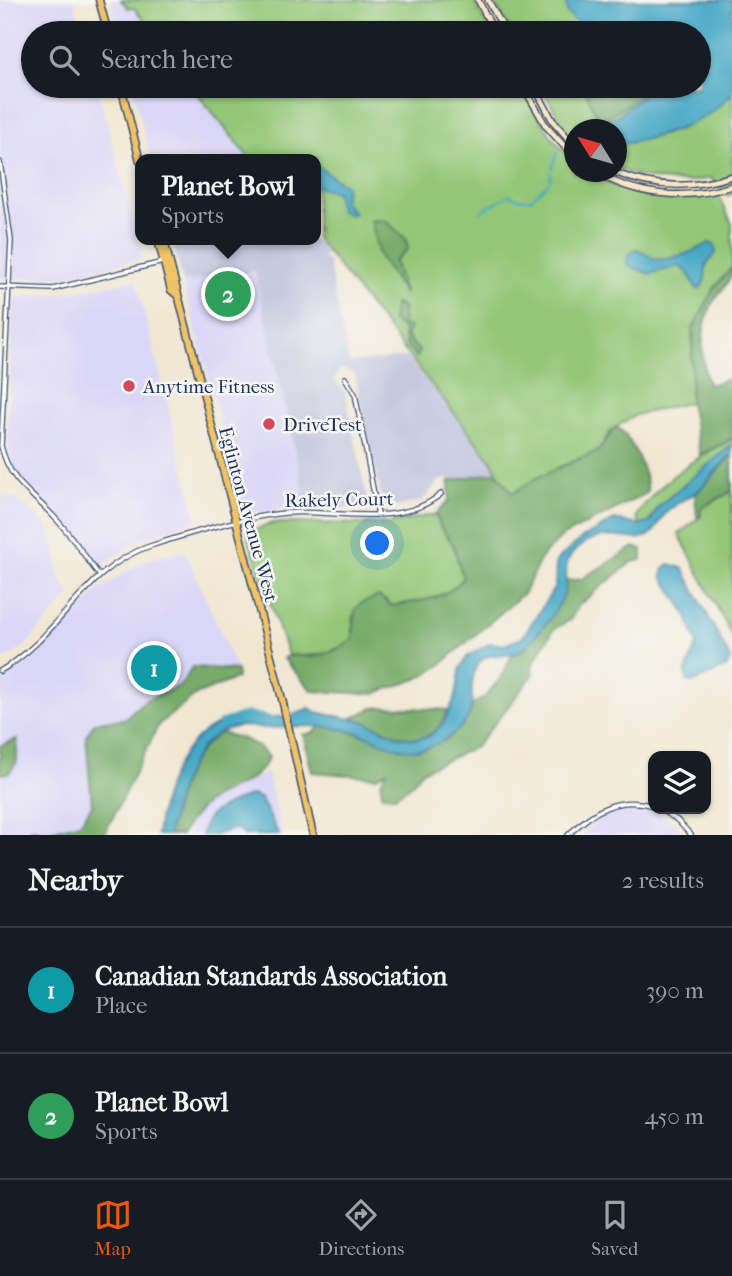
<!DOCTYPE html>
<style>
body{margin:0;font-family:"IM FELL French Canon",serif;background:#20242c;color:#f1f3f6}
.controls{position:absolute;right:21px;bottom:21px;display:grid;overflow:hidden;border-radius:14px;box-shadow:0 2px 5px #0004}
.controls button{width:63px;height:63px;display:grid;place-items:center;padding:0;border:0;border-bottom:2px solid #363941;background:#171b24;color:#f1f3f6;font:35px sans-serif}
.compass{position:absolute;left:564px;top:119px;width:63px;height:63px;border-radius:50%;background:#171b24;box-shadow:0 2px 5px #0004;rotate:307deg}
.you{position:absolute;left:378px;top:544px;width:24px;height:24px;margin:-18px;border:5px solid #fff;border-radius:50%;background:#1a73e8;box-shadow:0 0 0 10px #1a73e833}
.badge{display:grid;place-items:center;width:46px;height:46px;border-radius:50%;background:#ea580c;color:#fff;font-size:23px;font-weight:700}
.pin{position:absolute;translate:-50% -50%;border:4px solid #fff;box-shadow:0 2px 7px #0006}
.popup{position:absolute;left:135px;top:154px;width:186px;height:91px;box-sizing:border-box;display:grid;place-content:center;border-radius:14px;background:#171b24;filter:drop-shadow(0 2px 5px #0005);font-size:23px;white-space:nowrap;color:#9ea1a6}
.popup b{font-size:26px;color:#f1f3f6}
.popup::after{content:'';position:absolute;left:50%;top:100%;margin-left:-14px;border:14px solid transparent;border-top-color:#171b24}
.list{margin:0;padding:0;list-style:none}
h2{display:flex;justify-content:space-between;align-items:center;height:91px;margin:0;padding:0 28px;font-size:30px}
h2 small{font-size:23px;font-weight:400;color:#9ea1a6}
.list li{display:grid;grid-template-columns:46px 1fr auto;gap:21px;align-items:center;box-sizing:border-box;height:126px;padding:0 28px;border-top:2px solid #363941}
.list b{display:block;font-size:26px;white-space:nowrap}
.list p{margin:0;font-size:23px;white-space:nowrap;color:#9ea1a6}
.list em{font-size:23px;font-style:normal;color:#9ea1a6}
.icon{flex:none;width:38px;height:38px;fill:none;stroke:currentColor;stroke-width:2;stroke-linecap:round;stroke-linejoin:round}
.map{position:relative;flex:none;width:732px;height:835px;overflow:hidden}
.search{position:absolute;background:#171b24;box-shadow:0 2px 5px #0004;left:21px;right:21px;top:21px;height:77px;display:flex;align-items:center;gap:18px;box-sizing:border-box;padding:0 24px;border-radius:38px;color:#9ea1a6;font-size:26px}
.sheet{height:343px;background:#171b24}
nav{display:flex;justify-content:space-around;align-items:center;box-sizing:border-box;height:98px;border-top:2px solid #363941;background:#171b24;font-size:19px;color:#9ea1a6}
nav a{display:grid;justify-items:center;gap:4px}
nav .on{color:#ea580c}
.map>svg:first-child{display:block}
.built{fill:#dad6f7}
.industrial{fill:#c0c2dd}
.green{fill:#93c676;stroke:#577a6a;stroke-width:2}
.forest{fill:#76ab67;stroke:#486d62;stroke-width:2}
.water{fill:#45a7c5;stroke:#306b92;stroke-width:2}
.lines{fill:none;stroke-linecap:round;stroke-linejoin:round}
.stream{stroke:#45a7c5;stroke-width:2}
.river{stroke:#45a7c5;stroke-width:8}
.street-casing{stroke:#3b4b6f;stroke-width:6}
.secondary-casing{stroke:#3b4b6f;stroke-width:8}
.primary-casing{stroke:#3b4b6f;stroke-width:9}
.street{stroke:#fff;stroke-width:3.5}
.secondary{stroke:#f9e7c3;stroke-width:5}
.primary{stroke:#efc469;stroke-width:6}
.poi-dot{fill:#d1495b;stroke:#f6f6f2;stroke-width:2.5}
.labels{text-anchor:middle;stroke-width:5;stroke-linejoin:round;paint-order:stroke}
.poi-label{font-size:19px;fill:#1b2f5e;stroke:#f6f6f2;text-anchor:start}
.street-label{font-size:19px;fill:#1b2f5e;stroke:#f6f6f2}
</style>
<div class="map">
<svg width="732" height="835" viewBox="0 0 732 835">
<rect width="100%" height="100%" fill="#f6f6f2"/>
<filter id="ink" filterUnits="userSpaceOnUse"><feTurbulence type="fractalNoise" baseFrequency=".0143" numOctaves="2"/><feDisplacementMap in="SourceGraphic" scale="14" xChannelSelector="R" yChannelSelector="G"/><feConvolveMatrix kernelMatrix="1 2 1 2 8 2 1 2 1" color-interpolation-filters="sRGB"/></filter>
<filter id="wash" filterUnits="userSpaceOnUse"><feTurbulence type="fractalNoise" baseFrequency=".00686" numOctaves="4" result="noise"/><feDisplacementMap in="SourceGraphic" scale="28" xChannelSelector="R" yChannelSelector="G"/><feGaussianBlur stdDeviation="1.57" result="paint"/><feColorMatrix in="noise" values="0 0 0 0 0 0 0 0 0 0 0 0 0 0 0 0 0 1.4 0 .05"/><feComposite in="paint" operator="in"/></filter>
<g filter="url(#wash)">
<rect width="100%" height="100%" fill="#f1e7d1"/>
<path class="built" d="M0,0H74L83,33H33V86H97L143,258L64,277L0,279Z
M110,0H121L128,8H134L155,33H119Z
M132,86H191L250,159H151Z
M255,271L303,488V506L245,514L183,282Z
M136,280L197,520L142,538L100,567L63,522L24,484L13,468L7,440L13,298L66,293Z
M8,497L14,498L43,521L50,531L62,582L72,594L23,648L0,662V499Z
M185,551L237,670L192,667L180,686L144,701L124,719L113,721L91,792L92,805L80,823L43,833L32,828L24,835H0V681L32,661L99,589L146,560Z
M267,772L283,835H189L190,813L247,779H255Z
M637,808L657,812L675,824L684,835H580L600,818L618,810Z"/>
<path class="industrial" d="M172,240H315L325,252L323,260H328L349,363L407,357L491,460L496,472L440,480L422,501L384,509L354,373L341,369L334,380L345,392L369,508L303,506V488L255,271L183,282Z"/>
<path class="green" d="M121,0H473L491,33H155L134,8H128Z
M493,0H732V194L726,196L711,178C681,186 645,180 617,168L616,130H574V139L567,131L540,86H699V33H512Z
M191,86H520L553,139L574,161V172C593,172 603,181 620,188C652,201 684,199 717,193L732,224V267L713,290L693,329L690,402L636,415L611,430L598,451L559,467L513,493L506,488L491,460L316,238V159H250Z
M732,439V445L659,506L649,523L640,525L636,516C661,480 693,459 732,439Z
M732,491V636L679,534L701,516L700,508Z
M436,514L441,528L453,544L463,578C446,601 417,601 390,606L386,600L353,616V639C332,654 314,658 288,655L248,538L249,532L273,523L388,524Z"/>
<path class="forest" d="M583,86H651L624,107L599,121Z
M371,220L386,221L406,239L408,249L394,261L405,295L379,256Z
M732,267C732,284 719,290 712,304C699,330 701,359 708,385L732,378V439L700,455L690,402L693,329L713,290Z
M395,304L403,308V324L410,328L406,336L419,351L417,357C408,348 403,343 404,330L392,320Z
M616,427C629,432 650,479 647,493L563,536L542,556L524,593L438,667L417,679L373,694L312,691L283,658C292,653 301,657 311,657C327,655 340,649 353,639L355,610L361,603L379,596L391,606C417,601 447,601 463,578L453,544L441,528L436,514L449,501V481L496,472L513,493L538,477L598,451Z
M732,455V491L701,508V516L697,517L695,495Z
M634,547L642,550V560L632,562L579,605L570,620L554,629L532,665L533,675L476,747L422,771L410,786L395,796L382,795L381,782L387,771L377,777L312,772L303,734H312L322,725L421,749L446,740L463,725L472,705L485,697L500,679L512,655L524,649L536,634L565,591L566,581L581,579Z
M192,667L237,670V678L196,695L159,724L104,835H24L32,828L43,833L80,823L92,805L86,736L95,722L124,719L144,701L180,686Z
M387,707L448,710C427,762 389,728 352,718L372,708Z
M220,733C240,737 255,741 269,757C254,787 233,784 209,801C198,809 188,823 181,835H168C177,798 186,755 220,733Z
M17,739V762L9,773L0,774V746Z"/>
<path class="water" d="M566,0H732V93C706,126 657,138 617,145L616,130L587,129L619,115L654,86H699V33L600,27L578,23L567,13Z
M316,165L346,186L344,202L354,213L349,215L340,210L336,192L316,186Z
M709,243L715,245L716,253L706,265L705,280L700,289H697L688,273L679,266L650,274L627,265L628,256L636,249C644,251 648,257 656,259C668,262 698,250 709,243Z
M732,445V455C719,464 711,479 699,490C688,499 675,503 665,514C659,521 658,529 650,535C630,547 601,521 572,554C563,565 568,577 565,590C561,608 539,633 526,646C513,660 489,649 479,663C470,677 472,690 472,704C471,725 446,740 430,747C406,757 380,740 359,733C327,724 303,726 270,728C261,729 253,726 244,726C192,728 177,795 168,835H157C160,796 180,738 221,723C244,713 272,721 296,714C301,713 304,709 310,708L315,712L363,721L398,736L414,739L429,736L443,724L456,696L460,669L467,657L490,643L504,645L522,638L555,587L556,561L582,538L614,520L640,525L649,523L659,506Z
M669,564L683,568L730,658L727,667L692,683L687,681L686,672L697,643L685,612L662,576L664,568Z
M253,795L261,799L279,835H244L236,828L215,835H201C204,830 204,823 207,819C213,810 243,797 253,795Z"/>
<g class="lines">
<path class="stream" d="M552,168L557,153
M550,180L551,172
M480,212L509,195L519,199H531L549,182"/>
<path class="river" d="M222,723L247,715L270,720"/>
</g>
</g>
<g filter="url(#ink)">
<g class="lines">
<defs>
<path id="street" d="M0,162L11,240L1,446C11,485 32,492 56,519C72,536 85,557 100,576
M0,287L53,289L163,262
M345,378L355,394L378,515
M0,671C58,639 85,567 150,546C191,533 243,517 285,513C336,509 399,529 441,494
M659,809L677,820L691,835
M568,835C593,811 618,795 653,806"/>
<path id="secondary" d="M478,0L495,33
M488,0L506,33
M523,86L546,126L574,157
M534,86L553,121L574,145
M595,172C637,196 686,201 732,186
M614,172C652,188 693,189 732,176"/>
<path id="primary" d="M99,0L108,33
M121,86L140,161
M158,240L171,290L177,295
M164,240L282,699L313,835"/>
</defs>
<use href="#street" class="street-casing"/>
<use href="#secondary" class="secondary-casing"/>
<use href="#primary" class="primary-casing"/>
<use href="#street" class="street"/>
<use href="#secondary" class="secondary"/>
<use href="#primary" class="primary"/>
</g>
</g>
<g class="poi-dot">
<circle cx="129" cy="386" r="7"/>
<circle cx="269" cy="424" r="7"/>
</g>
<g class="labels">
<g class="poi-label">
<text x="143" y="393">Anytime Fitness</text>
<text x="283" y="431">DriveTest</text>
</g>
<g class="street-label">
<text transform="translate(339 499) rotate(-1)" y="7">Rakely Court</text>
<text transform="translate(249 514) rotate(75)" y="7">Eglinton Avenue West</text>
</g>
</g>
</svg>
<div class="controls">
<button><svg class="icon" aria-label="layers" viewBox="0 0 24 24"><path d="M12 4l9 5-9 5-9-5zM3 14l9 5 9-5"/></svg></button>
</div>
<svg class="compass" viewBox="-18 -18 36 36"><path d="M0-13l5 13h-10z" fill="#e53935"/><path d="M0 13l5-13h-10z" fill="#9ea1a6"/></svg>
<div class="you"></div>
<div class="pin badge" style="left:154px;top:668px;background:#0f9aa8">1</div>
<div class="pin badge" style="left:228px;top:294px;background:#2e9e5b">2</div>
<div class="popup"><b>Planet Bowl</b>Sports</div>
<div class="search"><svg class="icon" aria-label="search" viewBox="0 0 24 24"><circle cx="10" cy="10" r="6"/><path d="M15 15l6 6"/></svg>Search here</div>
</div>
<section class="sheet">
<h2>Nearby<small>2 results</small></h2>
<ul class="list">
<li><span class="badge" style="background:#0f9aa8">1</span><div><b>Canadian Standards Association</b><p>Place</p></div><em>390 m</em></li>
<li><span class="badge" style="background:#2e9e5b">2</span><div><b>Planet Bowl</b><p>Sports</p></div><em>450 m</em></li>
</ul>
</section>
<nav>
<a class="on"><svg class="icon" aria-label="map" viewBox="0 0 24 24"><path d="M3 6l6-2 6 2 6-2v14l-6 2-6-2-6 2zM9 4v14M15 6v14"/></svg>Map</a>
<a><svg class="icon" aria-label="directions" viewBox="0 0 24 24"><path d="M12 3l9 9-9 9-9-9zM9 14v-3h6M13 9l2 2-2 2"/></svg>Directions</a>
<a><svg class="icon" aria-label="saved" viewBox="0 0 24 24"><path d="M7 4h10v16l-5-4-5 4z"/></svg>Saved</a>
</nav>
